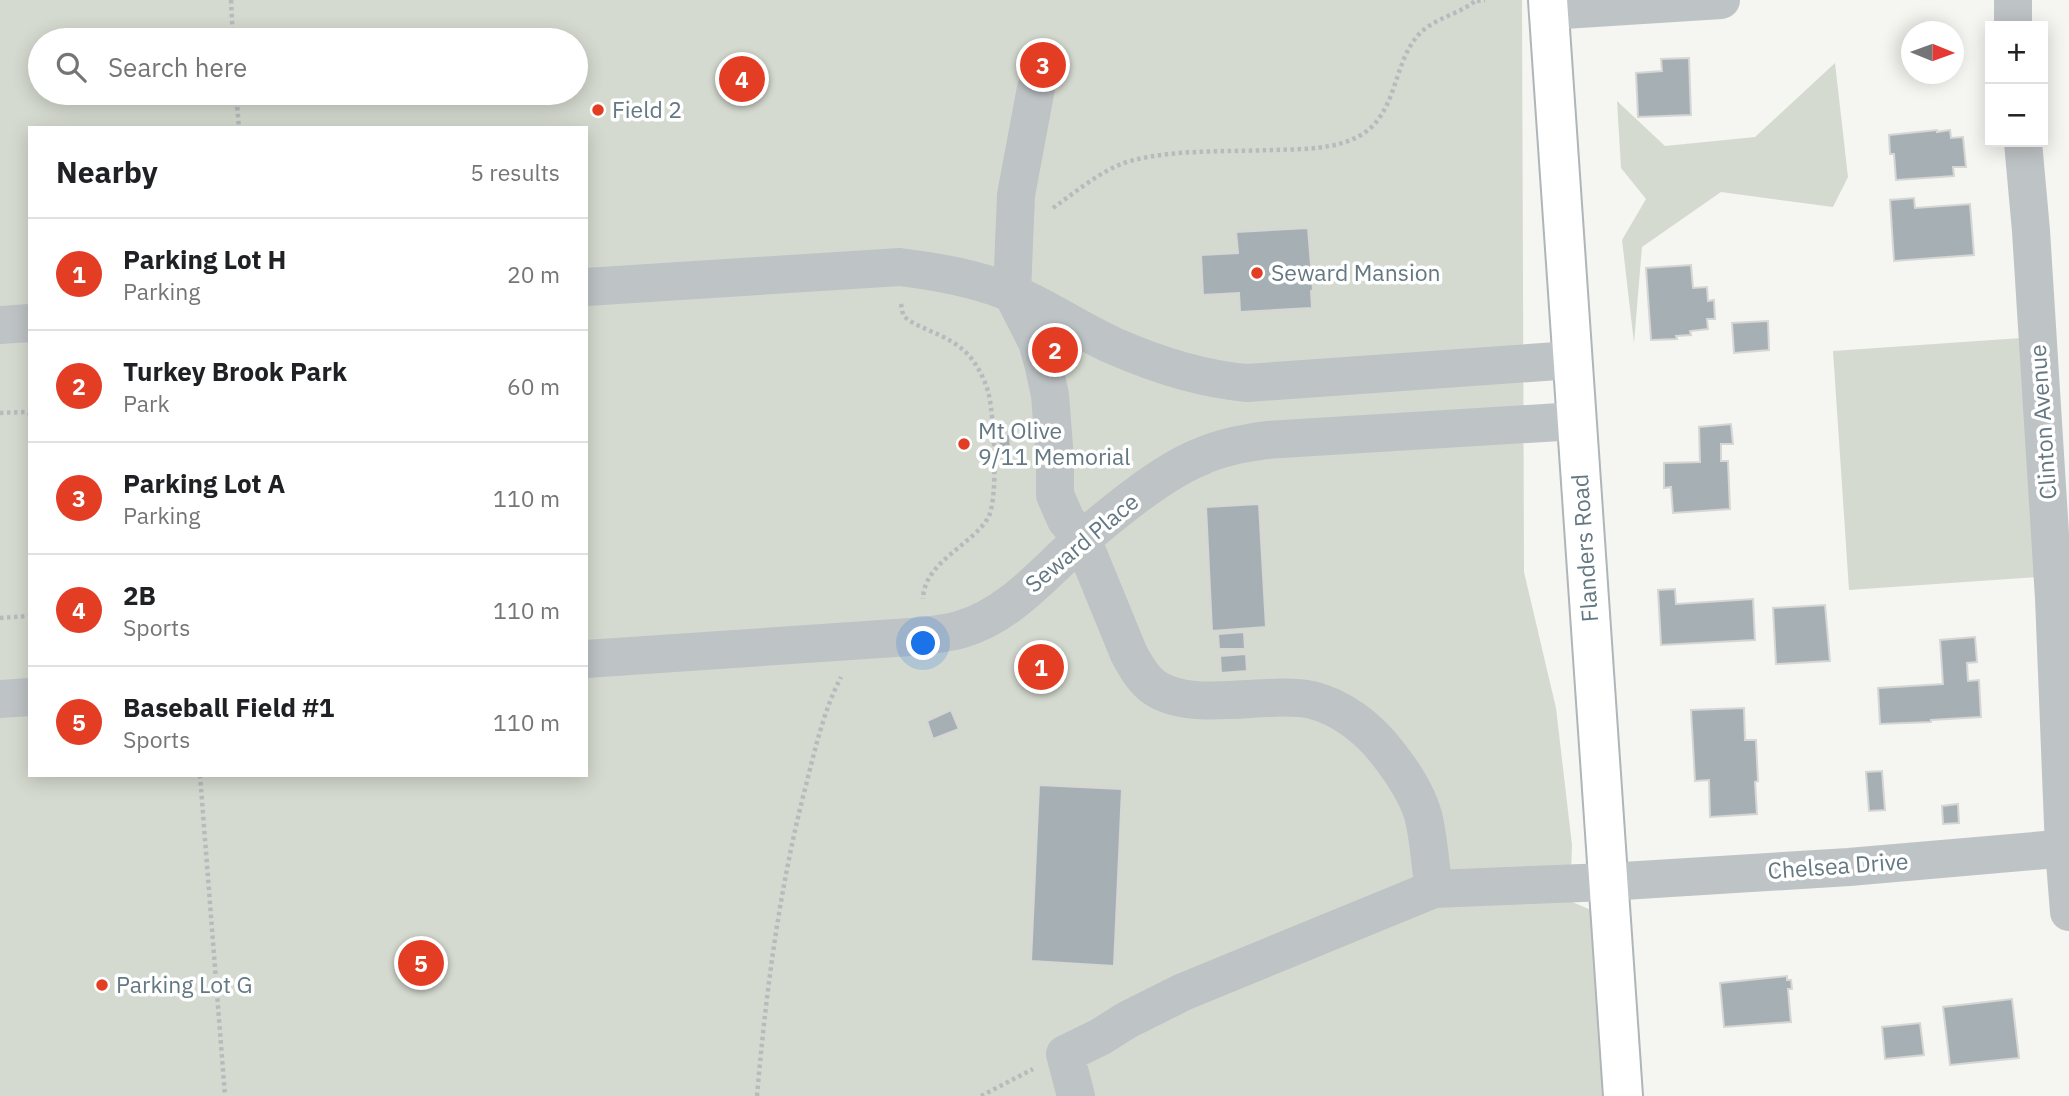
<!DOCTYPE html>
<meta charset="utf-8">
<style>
body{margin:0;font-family:"IBM Plex Sans",sans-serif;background:#f6f6f6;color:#202124}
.controls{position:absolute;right:21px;top:21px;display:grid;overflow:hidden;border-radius:0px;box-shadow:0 4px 18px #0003}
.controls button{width:63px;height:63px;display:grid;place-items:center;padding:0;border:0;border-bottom:2px solid #e0e0e0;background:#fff;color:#202124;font:35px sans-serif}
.compass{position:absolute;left:1901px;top:21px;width:63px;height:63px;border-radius:50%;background:#fff;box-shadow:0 4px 18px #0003;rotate:91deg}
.you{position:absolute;left:924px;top:644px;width:24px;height:24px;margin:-18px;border:5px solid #fff;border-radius:50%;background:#1a73e8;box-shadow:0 0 0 10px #1a73e833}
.badge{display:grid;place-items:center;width:46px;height:46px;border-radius:50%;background:#e33d24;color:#fff;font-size:23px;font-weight:700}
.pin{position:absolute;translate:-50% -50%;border:4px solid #fff;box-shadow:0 2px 7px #0006}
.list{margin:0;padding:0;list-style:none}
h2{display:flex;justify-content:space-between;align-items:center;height:91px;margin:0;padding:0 28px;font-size:30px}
h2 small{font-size:23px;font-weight:400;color:#757577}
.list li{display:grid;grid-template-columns:46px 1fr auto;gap:21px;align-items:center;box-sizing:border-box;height:112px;padding:0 28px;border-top:2px solid #e0e0e0}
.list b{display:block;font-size:26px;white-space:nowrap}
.list p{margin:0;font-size:23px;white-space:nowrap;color:#757577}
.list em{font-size:23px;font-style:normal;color:#757577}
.icon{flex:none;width:38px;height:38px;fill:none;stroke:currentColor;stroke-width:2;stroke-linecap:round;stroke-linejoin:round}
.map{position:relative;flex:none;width:2069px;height:1096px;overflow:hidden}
.search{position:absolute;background:#fff;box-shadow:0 4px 18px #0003;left:28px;top:28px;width:560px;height:77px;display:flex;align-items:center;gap:18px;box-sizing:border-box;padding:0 24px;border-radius:38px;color:#757577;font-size:26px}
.panel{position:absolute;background:#fff;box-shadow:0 4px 18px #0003;left:28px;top:126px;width:560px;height:651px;border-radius:0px}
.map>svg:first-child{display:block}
.green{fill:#d5dad0;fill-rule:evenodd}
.building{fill:#a6b0b4;stroke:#d6d6d4;stroke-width:2}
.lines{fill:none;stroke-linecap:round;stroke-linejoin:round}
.major-casing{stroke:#afb5b8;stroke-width:42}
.path{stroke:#b8bbbd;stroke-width:4.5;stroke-dasharray:3.5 3.5;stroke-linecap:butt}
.minor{stroke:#bec3c5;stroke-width:38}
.major{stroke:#fff;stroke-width:38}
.poi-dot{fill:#e33d24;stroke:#fff;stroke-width:2.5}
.labels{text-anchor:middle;stroke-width:7;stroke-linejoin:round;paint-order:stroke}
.poi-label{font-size:23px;fill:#647882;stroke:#fff;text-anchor:start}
.street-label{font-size:23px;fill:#647882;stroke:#fff}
</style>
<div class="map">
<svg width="2069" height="1096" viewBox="0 0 2069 1096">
<rect width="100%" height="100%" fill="#f5f5f1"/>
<path class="green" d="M0,0H1522L1524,572L1556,708L1572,845L1570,901L1591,910L1605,1096H0ZM40,40H576V93H40ZM30,128H586V775H30Z
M1835,63L1848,177L1833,207L1721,192L1642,247L1634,343L1622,240L1646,199L1621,168L1617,101L1665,146L1755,137Z
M2021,338L2038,577L1849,590L1833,351Z"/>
<path class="building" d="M1689,58L1691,115L1638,117L1636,73L1662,71L1661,59Z
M1937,130V132L1950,130L1951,138L1963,137L1966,167H1953L1954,176L1896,180L1894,154H1890L1889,135Z
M1914,198L1915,208L1970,204L1974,255L1894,261L1890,200Z
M1308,228L1313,290L1311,291L1312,308L1240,312L1239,293L1203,295L1201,255L1238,253L1236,232Z
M1691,265L1693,288L1707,287L1708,301L1714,300L1715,319H1707L1708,329L1690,331L1691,335L1676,336L1677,339L1651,340L1646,268Z
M1768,321L1769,350L1734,353L1732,323Z
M1731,424L1733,444H1721V461H1728L1730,509L1673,513L1671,487L1664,488V463L1700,462L1699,427Z
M1010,434L1011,450L999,451L998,435Z
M1259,504L1266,627L1212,631L1206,507Z
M1675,589L1676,604L1753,599L1755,640L1661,645L1658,590Z
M1825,605L1830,661L1776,664L1773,608Z
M1244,632L1245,649H1219L1218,634Z
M1975,637L1977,662L1967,663L1968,681L1979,680L1981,717L1931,720V722L1880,724L1878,688L1943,684L1940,640Z
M1246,654L1247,671L1221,673L1220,656Z
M1744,708L1745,740H1756L1758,781L1755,782L1757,814L1710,817L1709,780L1695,781L1691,710Z
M951,710L959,729L933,739L927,721Z
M1882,771L1885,810L1869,811L1866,772Z
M1039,785L1122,789L1114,966L1031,961Z
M1958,804L1959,823L1943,824L1942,806Z
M1787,976V980H1791L1792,989H1788L1791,1022L1724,1027L1720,983Z
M2012,999L2019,1058L1950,1065L1943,1007Z
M1920,1023L1924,1055L1885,1059L1882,1027Z"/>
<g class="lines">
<defs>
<path id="major" d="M1548,0L1623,1096"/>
</defs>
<use href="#major" class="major-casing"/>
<path class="path" d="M231,0L233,40
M1477,1L1485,0
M236,93L239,128
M1053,208C1077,191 1101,170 1130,161C1175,149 1226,152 1273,150C1302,149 1335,150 1361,135C1396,114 1393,68 1415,39C1430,18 1460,15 1476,0
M901,304L903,315L908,320C930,333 954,337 971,358C979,368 984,379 988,391C994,413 999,499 988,518C971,546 924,562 923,599
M0,413L27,412L30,414
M0,618L30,616
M200,775L225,1096
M757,1096C766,992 779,890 805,789C815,750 823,712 841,677
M981,1096L1033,1069"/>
<path class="minor" d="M1548,11L1721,0
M2013,26V0
M1036,88L1016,195L1012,293L1037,342L1043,363L1050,395L1055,460V495L1066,520L1082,539L1129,654C1135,665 1141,676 1150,684C1186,716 1267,690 1312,700C1341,707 1368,728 1386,751C1401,770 1416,791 1423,815C1429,838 1430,865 1434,889
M2023,142L2031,231L2054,598L2064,849L2069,912
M586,287L900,267C938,272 974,278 1009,292C1046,307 1078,330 1114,346C1155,364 1202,379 1247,383L1572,360
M0,325L30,323
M586,659L925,636C937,634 950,633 962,629C1010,615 1045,572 1081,540C1113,513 1162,472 1200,457C1221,447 1244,443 1267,440L1576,421
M0,699L30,697
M1076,1096L1065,1054L1100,1037L1127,1020L1183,992L1434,889L1607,882L1849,867L2069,848"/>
<use href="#major" class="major"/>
</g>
<g class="poi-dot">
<circle cx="598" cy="110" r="7"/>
<circle cx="1257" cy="273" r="7"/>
<circle cx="964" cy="444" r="7"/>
<circle cx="102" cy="985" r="7"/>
</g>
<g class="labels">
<g class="poi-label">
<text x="612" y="118">Field 2</text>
<text x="1271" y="281">Seward Mansion</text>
<text x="978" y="439">Mt Olive<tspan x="978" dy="26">9/11 Memorial</tspan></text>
<text x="116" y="993">Parking Lot G</text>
</g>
<g class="street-label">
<text transform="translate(2043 422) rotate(-94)" y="8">Clinton Avenue</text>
<text transform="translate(1082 543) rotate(-40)" y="8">Seward Place</text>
<text transform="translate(1585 548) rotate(-94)" y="8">Flanders Road</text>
<text transform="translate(1838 866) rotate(-4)" y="8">Chelsea Drive</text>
</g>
</g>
</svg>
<div class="controls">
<button>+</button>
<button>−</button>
</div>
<svg class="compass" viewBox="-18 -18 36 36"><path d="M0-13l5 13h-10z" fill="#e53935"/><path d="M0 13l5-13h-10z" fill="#757577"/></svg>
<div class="you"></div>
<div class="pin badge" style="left:1041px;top:667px">1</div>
<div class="pin badge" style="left:1055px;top:350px">2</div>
<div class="pin badge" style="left:1043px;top:65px">3</div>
<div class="pin badge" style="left:742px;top:79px">4</div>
<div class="pin badge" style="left:421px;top:963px">5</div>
<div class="search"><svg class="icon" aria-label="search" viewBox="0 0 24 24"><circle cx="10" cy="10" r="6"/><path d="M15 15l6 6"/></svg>Search here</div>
<section class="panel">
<h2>Nearby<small>5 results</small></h2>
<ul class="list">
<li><span class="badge">1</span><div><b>Parking Lot H</b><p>Parking</p></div><em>20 m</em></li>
<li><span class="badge">2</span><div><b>Turkey Brook Park</b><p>Park</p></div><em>60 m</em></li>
<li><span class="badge">3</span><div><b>Parking Lot A</b><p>Parking</p></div><em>110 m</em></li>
<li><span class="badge">4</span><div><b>2B</b><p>Sports</p></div><em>110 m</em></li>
<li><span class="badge">5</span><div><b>Baseball Field #1</b><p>Sports</p></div><em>110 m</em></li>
</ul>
</section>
</div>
